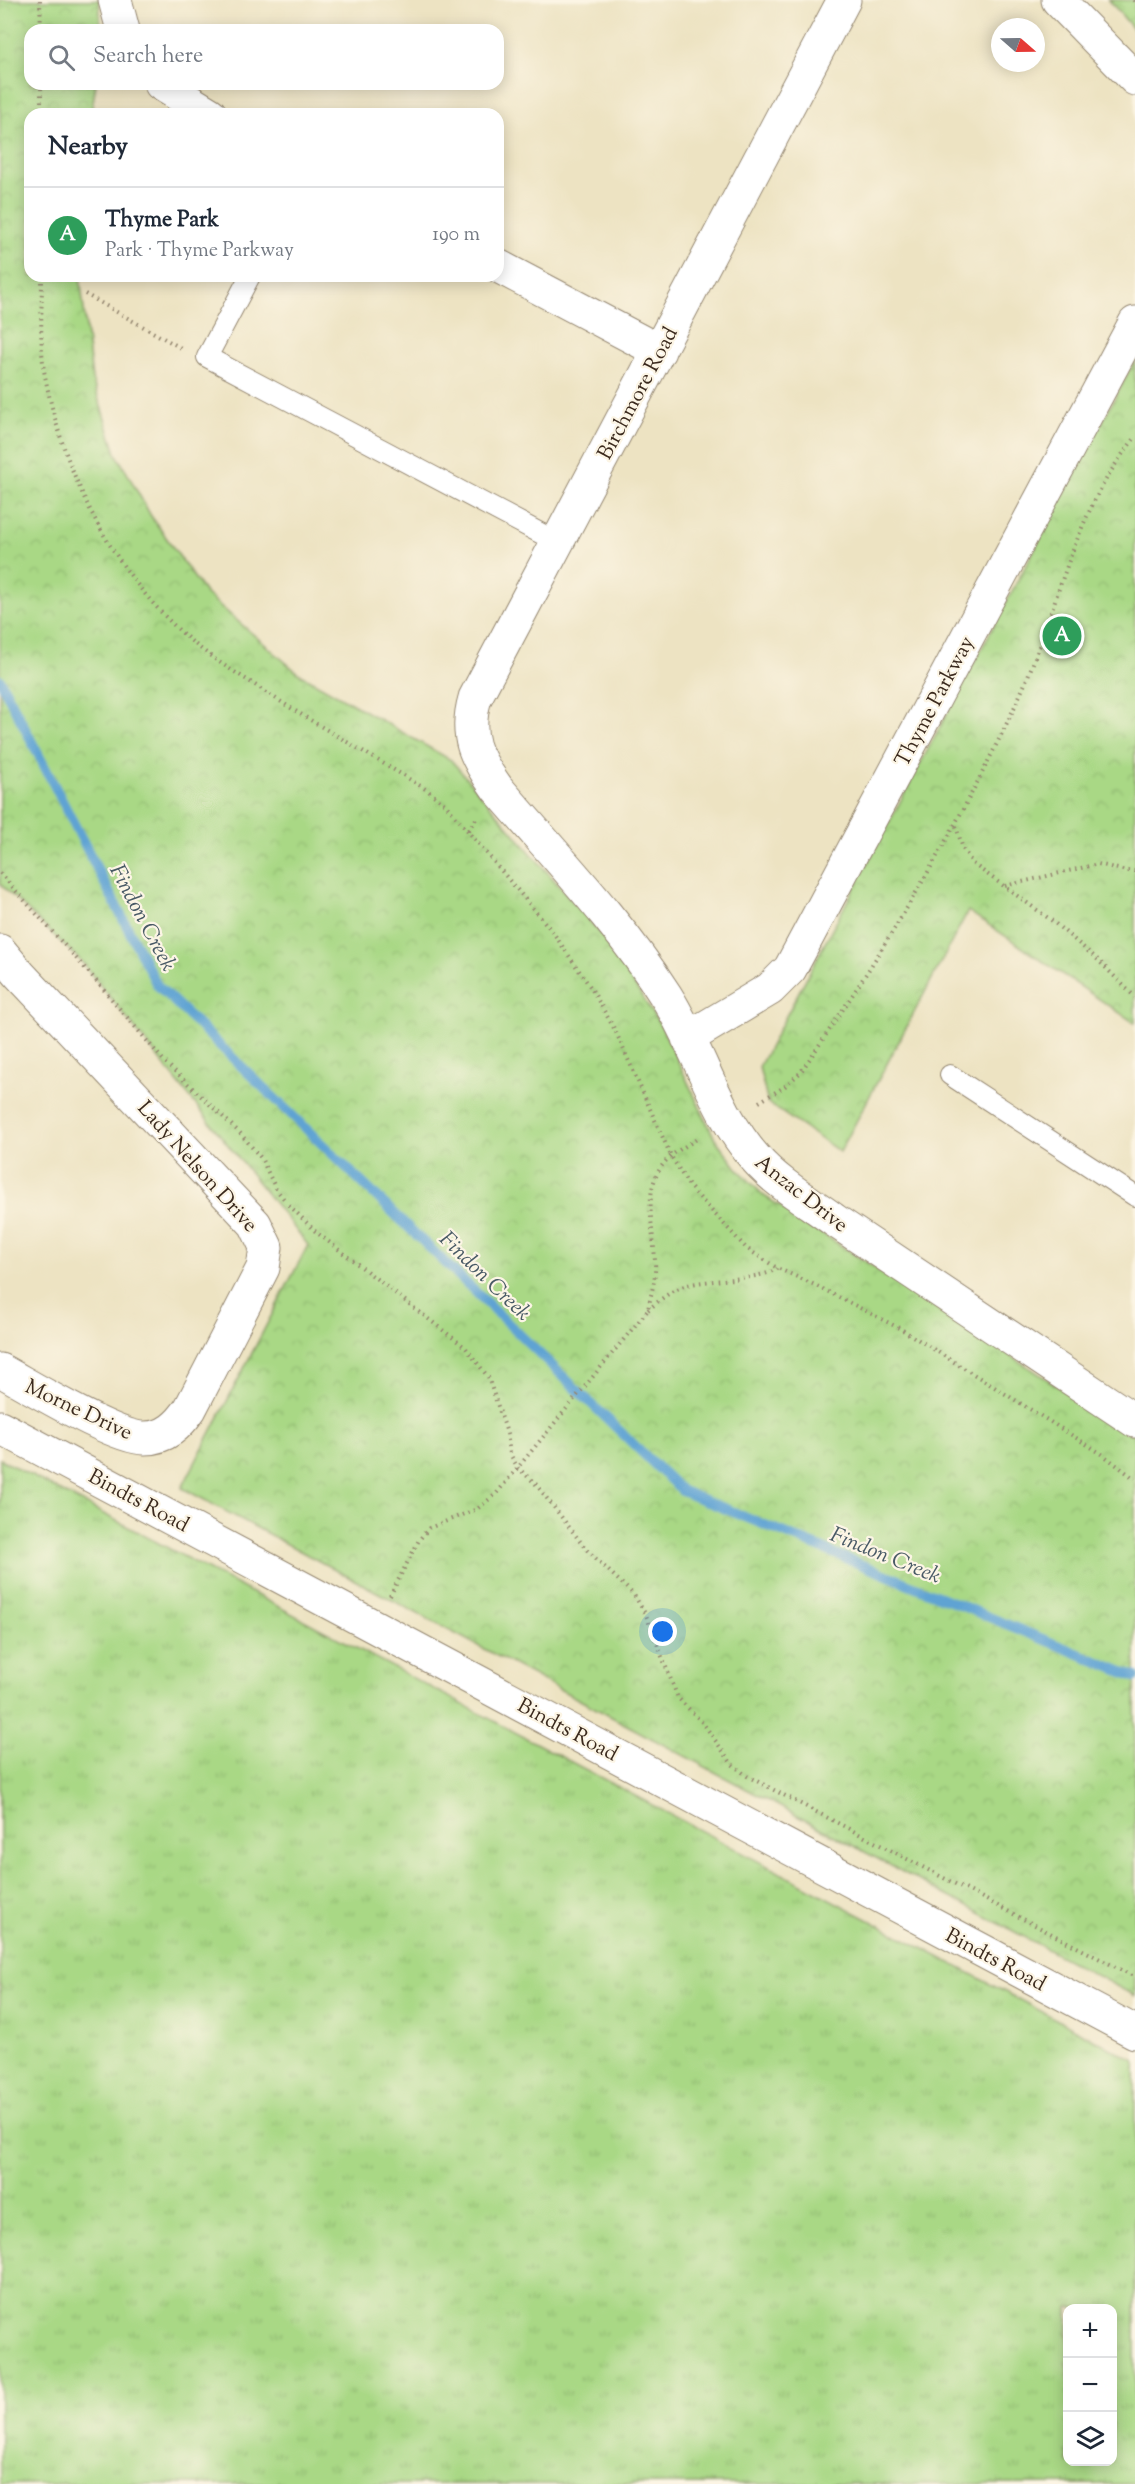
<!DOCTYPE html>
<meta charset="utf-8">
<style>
body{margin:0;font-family:"Sorts Mill Goudy",serif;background:#f6f6f7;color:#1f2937}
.controls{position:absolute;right:18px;bottom:18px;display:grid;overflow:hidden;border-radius:12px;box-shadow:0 3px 15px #0003}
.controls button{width:54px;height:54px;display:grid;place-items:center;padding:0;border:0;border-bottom:2px solid #e0e1e3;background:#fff;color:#1f2937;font:30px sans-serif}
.compass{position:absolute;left:991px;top:18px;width:54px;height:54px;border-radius:50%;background:#fff;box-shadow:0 3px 15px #0003;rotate:110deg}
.you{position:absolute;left:663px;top:1632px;width:21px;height:21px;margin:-15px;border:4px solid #fff;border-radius:50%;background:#1a73e8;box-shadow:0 0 0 9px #1a73e833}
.badge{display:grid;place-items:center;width:39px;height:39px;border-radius:50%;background:#b45309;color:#fff;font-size:20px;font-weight:700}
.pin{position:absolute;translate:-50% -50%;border:3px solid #fff;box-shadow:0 2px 6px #0006}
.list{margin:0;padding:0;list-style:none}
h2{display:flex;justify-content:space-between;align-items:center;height:78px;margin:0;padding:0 24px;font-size:26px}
h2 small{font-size:20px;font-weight:400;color:#747a83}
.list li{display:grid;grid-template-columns:39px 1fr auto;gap:18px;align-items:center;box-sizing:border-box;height:96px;padding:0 24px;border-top:2px solid #e0e1e3}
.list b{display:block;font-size:22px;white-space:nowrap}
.list p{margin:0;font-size:20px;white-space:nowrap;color:#747a83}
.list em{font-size:20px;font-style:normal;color:#747a83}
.icon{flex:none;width:33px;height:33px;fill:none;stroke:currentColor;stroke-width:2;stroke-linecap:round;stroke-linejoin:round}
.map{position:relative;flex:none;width:1135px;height:2484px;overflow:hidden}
.search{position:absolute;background:#fff;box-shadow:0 3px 15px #0003;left:24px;top:24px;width:480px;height:66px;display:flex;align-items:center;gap:15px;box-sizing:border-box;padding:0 21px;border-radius:18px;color:#747a83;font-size:22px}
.panel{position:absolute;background:#fff;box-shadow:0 3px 15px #0003;left:24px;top:108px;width:480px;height:174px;border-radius:18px}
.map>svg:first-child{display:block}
.grass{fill:url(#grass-tufts);stroke:#728152;stroke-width:1.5;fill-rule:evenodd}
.park{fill:url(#park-crowns);stroke:#728152;stroke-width:1.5}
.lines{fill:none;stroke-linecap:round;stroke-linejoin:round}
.stream{stroke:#5fa3d3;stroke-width:10}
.service-casing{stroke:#948670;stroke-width:22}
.minor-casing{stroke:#948670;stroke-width:35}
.path{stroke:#948670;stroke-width:4;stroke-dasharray:1.5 4.5;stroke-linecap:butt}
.service{stroke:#fff;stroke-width:20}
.minor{stroke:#fff;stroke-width:33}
.labels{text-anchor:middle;stroke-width:4.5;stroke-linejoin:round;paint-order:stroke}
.street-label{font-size:21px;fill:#3b2a1e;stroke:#fcf5e5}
.water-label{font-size:22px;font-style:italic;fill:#495a66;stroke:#fcf5e5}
</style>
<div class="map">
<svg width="1135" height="2484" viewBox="0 0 1135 2484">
<defs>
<pattern id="grass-tufts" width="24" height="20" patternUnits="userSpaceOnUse" patternTransform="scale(1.5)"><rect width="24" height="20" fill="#a9d885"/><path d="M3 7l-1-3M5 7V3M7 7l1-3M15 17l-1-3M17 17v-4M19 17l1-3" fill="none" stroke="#92ba72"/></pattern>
<pattern id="park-crowns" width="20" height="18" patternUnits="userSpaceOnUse" patternTransform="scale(1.5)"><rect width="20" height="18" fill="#a9d885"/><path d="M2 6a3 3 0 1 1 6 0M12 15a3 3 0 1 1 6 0" fill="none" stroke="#92ba72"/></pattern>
</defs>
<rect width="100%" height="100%" fill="#fcf5e5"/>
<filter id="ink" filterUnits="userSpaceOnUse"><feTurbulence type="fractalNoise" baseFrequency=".0167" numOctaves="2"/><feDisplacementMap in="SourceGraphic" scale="12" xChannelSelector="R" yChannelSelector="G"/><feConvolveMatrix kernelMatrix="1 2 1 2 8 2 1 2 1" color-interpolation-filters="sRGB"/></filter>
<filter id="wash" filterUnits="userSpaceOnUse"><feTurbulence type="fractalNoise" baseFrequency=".008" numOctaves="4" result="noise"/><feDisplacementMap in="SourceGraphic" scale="24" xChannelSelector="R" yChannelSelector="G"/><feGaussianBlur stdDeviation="1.35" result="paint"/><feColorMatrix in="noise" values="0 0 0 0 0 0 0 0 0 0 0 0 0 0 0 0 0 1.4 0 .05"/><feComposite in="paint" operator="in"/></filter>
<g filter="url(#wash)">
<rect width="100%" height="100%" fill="#ede3c2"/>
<path class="grass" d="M0,1459L1135,2061V2484H0ZM1068,2308H1112V2462H1068Z"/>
<path class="park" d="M0,0H99L101,30H30V84H96L91,114H30V276H80L92,379L116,453L151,516L205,593L298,673L451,760L604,938L661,1026L714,1137L736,1167L764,1196L1135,1436V1996L182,1488L308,1245L81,961L0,884Z
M1109,0H1135V31Z
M1135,360V1023L968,911L840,1152L768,1103L759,1067Z"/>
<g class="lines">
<path class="stream" d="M0,680L157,985L682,1491L1135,1677"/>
</g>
</g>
<g filter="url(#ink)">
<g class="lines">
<defs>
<path id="service" d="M250,276L207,357L557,542
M950,1075L1135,1196"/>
<path id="minor" d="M115,0L123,30
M844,0L475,698C464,736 475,757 497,788C555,856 618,921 666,996C699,1048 714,1112 756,1159C777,1183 808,1201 834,1220L1135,1421
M1058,0L1135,79
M161,84L210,114
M498,266L659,351
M0,951L20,975L255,1224L266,1247L263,1268L190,1409C179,1425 166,1438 145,1438C116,1439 30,1386 0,1370
M688,1038L770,989L790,969L1135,323
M0,1427L1135,2032"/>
</defs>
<use href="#service" class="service-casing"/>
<use href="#minor" class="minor-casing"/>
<path class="path" d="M40,0L41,30
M1133,0L1135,1
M41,114V84
M42,276C42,309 39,344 45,376C64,475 112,572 189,639C208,656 230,669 252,683C309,721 369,754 427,790L446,805L552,931L591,988L615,1030L671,1156L689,1186L746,1248L777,1268L815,1285L901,1329L1102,1454L1135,1479
M85,294L181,348
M956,826L963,849L973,864L1051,920L1096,958L1135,997
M468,830L476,819
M0,873L92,976L165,1062L240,1133L261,1158L276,1189L284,1199
M1005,886L1098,864L1126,871H1135
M759,1102L784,1087L800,1073C881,956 955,834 1015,706C1057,617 1070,516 1135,438
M289,1205L316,1232L466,1348L488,1377L507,1433L510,1454L518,1468L535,1483L587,1550L634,1595L646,1615L678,1698L703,1723L732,1764L747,1776L1135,1977
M648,1310C660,1300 671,1290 687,1285C709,1279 764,1280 777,1268
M390,1596L419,1540L429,1528L477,1509L496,1494L648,1310C650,1298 654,1285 655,1273C657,1233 636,1187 671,1156C679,1149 690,1144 698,1138"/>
<use href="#service" class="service"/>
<use href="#minor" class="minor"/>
</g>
</g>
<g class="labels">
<g class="street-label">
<text transform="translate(637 393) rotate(-62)" y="7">Birchmore Road</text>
<text transform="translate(934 701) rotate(-62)" y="7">Thyme Parkway</text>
<text transform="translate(198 1166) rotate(48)" y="7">Lady Nelson Drive</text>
<text transform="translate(802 1193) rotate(38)" y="7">Anzac Drive</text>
<text transform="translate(79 1409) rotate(25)" y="7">Morne Drive</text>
<text transform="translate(139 1500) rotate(28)" y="7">Bindts Road</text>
<text transform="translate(568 1729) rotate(28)" y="7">Bindts Road</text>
<text transform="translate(996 1959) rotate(28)" y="7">Bindts Road</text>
</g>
<g class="water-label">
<text transform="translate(144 917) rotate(62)" y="8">Findon Creek</text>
<text transform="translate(486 1275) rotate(44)" y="8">Findon Creek</text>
<text transform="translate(886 1554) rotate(22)" y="8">Findon Creek</text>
</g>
</g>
</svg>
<div class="controls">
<button>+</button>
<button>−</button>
<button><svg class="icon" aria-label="layers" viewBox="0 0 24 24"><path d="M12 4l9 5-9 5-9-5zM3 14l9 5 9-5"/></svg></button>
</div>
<svg class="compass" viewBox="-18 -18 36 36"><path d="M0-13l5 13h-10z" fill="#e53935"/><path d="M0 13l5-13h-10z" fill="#747a83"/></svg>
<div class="you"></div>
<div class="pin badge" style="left:1062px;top:636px;background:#2e9e5b">A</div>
<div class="search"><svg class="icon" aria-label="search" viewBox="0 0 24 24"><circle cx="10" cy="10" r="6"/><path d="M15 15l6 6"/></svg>Search here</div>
<section class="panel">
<h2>Nearby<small></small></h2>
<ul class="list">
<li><span class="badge" style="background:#2e9e5b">A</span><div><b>Thyme Park</b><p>Park · Thyme Parkway</p></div><em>190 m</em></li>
</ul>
</section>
</div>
